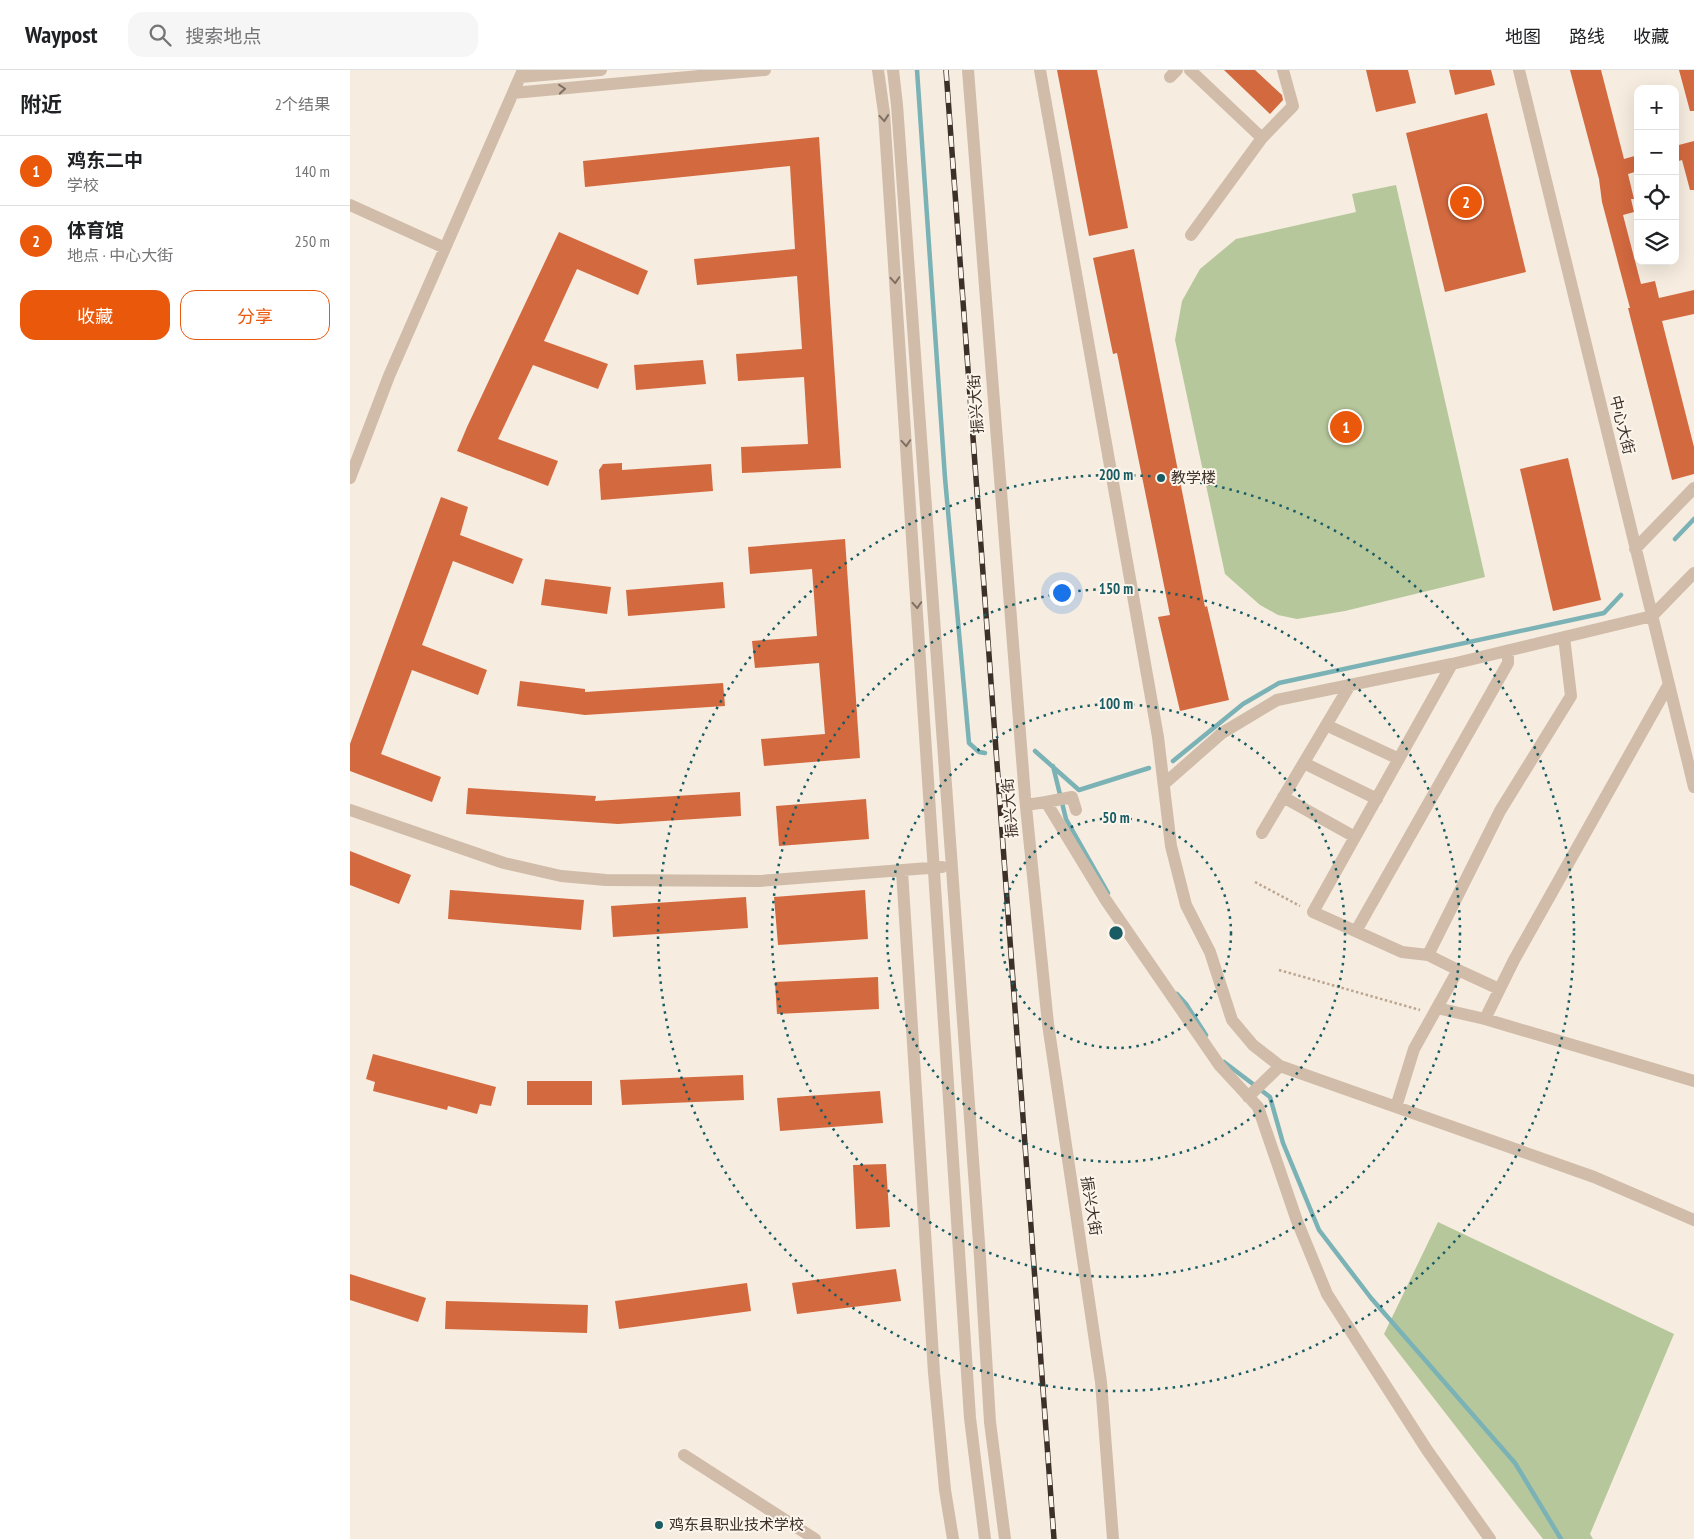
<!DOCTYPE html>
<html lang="zh">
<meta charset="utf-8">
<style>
body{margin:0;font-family:"PT Sans Narrow","Noto Sans SC",sans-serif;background:#f6f6f6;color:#202124}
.controls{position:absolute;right:15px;top:15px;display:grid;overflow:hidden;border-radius:10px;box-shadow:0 5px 20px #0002}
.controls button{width:45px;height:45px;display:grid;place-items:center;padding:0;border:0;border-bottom:1px solid #e0e0e0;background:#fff;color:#202124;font:25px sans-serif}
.you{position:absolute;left:711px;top:522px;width:18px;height:18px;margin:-12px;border:4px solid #fff;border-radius:50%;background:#1a73e8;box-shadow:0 0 0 8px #1a73e833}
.badge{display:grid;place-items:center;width:32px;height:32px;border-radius:50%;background:#ea580c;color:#fff;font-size:16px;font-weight:700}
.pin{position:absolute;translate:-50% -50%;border:2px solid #fff;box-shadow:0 1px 5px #0006}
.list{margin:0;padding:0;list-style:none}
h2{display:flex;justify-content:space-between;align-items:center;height:65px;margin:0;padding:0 20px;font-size:21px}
h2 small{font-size:16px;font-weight:400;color:#757577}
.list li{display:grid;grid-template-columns:32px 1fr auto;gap:15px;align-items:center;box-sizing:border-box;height:70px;padding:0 20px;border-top:1px solid #e0e0e0}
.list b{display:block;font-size:19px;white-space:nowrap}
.list p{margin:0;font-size:16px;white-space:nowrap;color:#757577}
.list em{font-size:16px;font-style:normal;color:#757577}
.actions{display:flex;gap:10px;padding:15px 20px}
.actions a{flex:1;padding:11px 0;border:1px solid #ea580c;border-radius:15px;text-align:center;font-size:18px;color:#ea580c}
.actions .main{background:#ea580c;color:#fff}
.icon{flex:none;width:28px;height:28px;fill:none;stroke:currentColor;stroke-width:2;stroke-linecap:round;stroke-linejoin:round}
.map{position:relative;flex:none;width:1344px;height:1469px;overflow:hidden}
header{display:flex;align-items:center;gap:30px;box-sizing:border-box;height:70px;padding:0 25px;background:#fff;border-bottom:1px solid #e0e0e0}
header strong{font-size:24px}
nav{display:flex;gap:28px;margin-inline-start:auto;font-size:18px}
.search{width:350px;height:45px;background:#f6f6f6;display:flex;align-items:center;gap:12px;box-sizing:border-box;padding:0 18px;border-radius:15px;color:#757577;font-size:19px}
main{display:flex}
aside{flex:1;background:#fff}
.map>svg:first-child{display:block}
.green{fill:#b7c79c}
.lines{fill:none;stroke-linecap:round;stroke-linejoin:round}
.stream{stroke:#7ab2b6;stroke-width:4.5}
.building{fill:#d3693f}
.path{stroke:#bca692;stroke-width:2.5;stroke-dasharray:2.5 2.5;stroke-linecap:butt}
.minor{stroke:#d0bca9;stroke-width:12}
.rail-casing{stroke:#3c3029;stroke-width:5.5}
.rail{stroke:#fcf5ec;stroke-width:4;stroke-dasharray:11;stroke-linecap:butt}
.oneway{stroke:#7f6f63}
.ring{fill:none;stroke:#195c63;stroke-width:2.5;stroke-dasharray:2.5 5}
.poi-dot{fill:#195c63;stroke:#fcf5ec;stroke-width:2}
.labels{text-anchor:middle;stroke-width:4;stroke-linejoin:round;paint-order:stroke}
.street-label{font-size:15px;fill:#3c3029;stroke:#fcf5ec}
.poi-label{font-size:15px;fill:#3c3029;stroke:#fcf5ec;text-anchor:start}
.centre{fill:#195c63;stroke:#fcf5ec;stroke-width:2.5}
.ring-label{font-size:15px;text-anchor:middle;font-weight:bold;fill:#195c63;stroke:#fcf5ec;stroke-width:4;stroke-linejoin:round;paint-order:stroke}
</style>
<header>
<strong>Waypost</strong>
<div class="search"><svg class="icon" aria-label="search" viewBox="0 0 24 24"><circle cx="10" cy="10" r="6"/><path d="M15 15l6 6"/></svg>搜索地点</div>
<nav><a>地图</a><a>路线</a><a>收藏</a></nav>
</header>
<main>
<aside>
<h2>附近<small>2个结果</small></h2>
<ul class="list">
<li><span class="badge">1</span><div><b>鸡东二中</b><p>学校</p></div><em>140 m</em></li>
<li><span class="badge">2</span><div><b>体育馆</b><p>地点 · 中心大街</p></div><em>250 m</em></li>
</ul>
<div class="actions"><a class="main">收藏</a><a>分享</a></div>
</aside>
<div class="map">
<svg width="1344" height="1469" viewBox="0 0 1344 1469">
<rect width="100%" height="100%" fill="#f6ecdf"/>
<path class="green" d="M1046,115L1135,507L995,541L947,549L928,545L910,535L875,504L825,270L832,231L850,199L886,169L1006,142L1002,124Z
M1088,1152L1324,1264L1240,1464L1243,1469H1193L1034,1264Z"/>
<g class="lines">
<path class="stream" d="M567,0L595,408L619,673L629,682L635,683
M1325,469L1344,449
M685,681L729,720L799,698
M823,691L893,634L929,613L1254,543L1271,525
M703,696L716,749L758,823
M827,924L836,934L856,965
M874,992L920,1027L933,1073L969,1160L1021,1228L1165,1393L1211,1469"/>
</g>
<path class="building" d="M707,0H747L778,158L739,166Z
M874,0H905L932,25L933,30L920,44Z
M1016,0H1058L1066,33L1026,42Z
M1099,0H1141L1145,15L1105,25Z
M1220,0H1251L1274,89L1288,85V101L1278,104L1284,129H1281L1284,142L1273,145L1291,214L1305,211L1309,228L1344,220V244L1312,251L1344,377V404L1322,410L1278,238H1280L1252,132L1249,109Z
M1329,0H1344V41H1340Z
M1137,43L1176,202L1095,222L1056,63Z
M469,67L491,398L392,403L391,377L458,374L454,307L388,311L386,284L452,279L447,206L347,215L344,189L445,179L440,96L235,117L233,91Z
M1344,71V120H1340L1332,90L1325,92V76Z
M209,162L298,201L288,225L227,199L194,271L258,294L248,319L183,295L148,369L208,391L198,416L107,381L117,357Z
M784,179L855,537L857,536L879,630L830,641L808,547L820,545L767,283L763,284L743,188Z
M353,290L356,314L286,320L284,295Z
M1218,388L1251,530L1203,541L1170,399Z
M272,393V400L361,394L363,421L251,430L249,400L253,394Z
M91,427L118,437L110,465L173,489L163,514L103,491L72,575L137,600L128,625L62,600L31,684L91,707L82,732L0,701V674Z
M495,469L510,688L414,696L411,669L475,664L469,593L405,598L402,571L467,566L462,499L400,504L398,477Z
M195,509L261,517L257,544L191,535Z
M373,512L375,538L278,546L276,520Z
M170,611L235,619V622L373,613L375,636L235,645L167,636Z
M118,718L246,726L245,731L390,722L391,746L268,754L116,744Z
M516,729L519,769L429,776L426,736Z
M0,781L61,805L49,834L0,815Z
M100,820L234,830L231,860L98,849Z
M515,820L518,869L428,875L424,827Z
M396,827L398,858L263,867L261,836Z
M528,907L529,939L427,944L425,912Z
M23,984L146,1017L141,1036L130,1034L127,1044L98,1036L97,1040L23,1021L25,1012L16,1009Z
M393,1005L394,1030L272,1035L270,1010Z
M177,1011H242V1035H177Z
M530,1021L533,1053L430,1061L427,1028Z
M536,1094L540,1157L506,1159L503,1095Z
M546,1199L551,1231L447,1244L442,1213Z
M0,1204L76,1228L68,1252L0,1230Z
M397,1213L401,1241L269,1259L265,1231Z
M96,1231L238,1235L237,1263L95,1259Z"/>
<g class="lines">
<path class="path" d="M905,812L950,836
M929,900L1070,940"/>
<path class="minor" d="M528,0L534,43L620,1348L635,1469
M543,0L547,35L630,1187L640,1352L655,1469
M618,0L675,727L698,954L751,1312L763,1469
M690,0L808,667L821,776L836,835L860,882L882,950L903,975L930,996L1244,1107L1344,1150
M840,0L912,68
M1169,0L1344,717
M170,7L251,0
M820,7L827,0
M163,23L415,0
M0,135L95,178
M841,165L912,68L943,36L933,0
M0,408L39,306L173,0
M1285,479L1344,418
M976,655L1049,689
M954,693L1027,729
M814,714L872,663L927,630L1000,615
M933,727L1005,767
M696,732L722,727L726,740
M676,735L696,732L755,829L870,996L908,1037L947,1151L977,1224L1077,1380L1140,1469
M0,740L154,793L211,806L256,810L410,811L592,797
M912,763L1000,615L1102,594L1302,546L1344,503
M552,801L584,1303L595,1420L603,1469
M1006,861L1158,593V581
M1078,885L1150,741L1221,626L1214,567
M1108,900L1149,919
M1087,938L1135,949L1344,1011
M1135,949L1164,890L1319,614
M898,1027L930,996
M1046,1037L1064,979L1108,900L1078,885L1052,882L963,842L1102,594
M334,1385L465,1469"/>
<defs>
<path id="rail" d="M596,0L704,1469"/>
</defs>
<use href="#rail" class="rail-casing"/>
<use href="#rail" class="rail"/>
</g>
<defs><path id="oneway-chevron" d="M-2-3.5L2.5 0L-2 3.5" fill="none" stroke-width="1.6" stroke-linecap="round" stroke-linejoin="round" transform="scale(1.25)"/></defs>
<g class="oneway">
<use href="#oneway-chevron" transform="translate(212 19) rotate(-5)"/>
<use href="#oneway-chevron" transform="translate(534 48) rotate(85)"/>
<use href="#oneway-chevron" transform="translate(545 210) rotate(86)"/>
<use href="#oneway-chevron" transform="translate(556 373) rotate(86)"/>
<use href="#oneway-chevron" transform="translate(567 535) rotate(86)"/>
</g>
<g class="ring">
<circle cx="766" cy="863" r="115"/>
<circle cx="766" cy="863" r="229"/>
<circle cx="766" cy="863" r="344"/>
<circle cx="766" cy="863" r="458"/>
</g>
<g class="poi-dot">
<circle cx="811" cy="408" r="5"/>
<circle cx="309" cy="1455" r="5"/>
</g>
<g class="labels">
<g class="street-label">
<text transform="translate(626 334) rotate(-94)" y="5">振兴大街</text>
<text transform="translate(1272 355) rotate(76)" y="5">中心大街</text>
<text transform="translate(660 738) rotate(-95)" y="5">振兴大街</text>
<text transform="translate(741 1136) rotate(81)" y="5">振兴大街</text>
</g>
<g class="poi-label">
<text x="821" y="413">教学楼</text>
<text x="319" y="1460">鸡东县职业技术学校</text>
</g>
</g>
<circle cx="766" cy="863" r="8" class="centre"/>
<g class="ring-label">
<text x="766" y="410">200 m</text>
<text x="766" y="524">150 m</text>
<text x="766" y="639">100 m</text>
<text x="766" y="753">50 m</text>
</g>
</svg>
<div class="controls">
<button>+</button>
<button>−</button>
<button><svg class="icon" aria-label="locate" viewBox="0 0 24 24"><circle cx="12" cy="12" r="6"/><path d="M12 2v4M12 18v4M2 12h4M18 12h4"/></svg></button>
<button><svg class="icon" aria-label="layers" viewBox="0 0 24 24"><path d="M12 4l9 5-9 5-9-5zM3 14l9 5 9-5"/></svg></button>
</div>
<div class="you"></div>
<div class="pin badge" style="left:996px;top:357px">1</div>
<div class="pin badge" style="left:1116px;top:132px">2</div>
</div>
</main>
